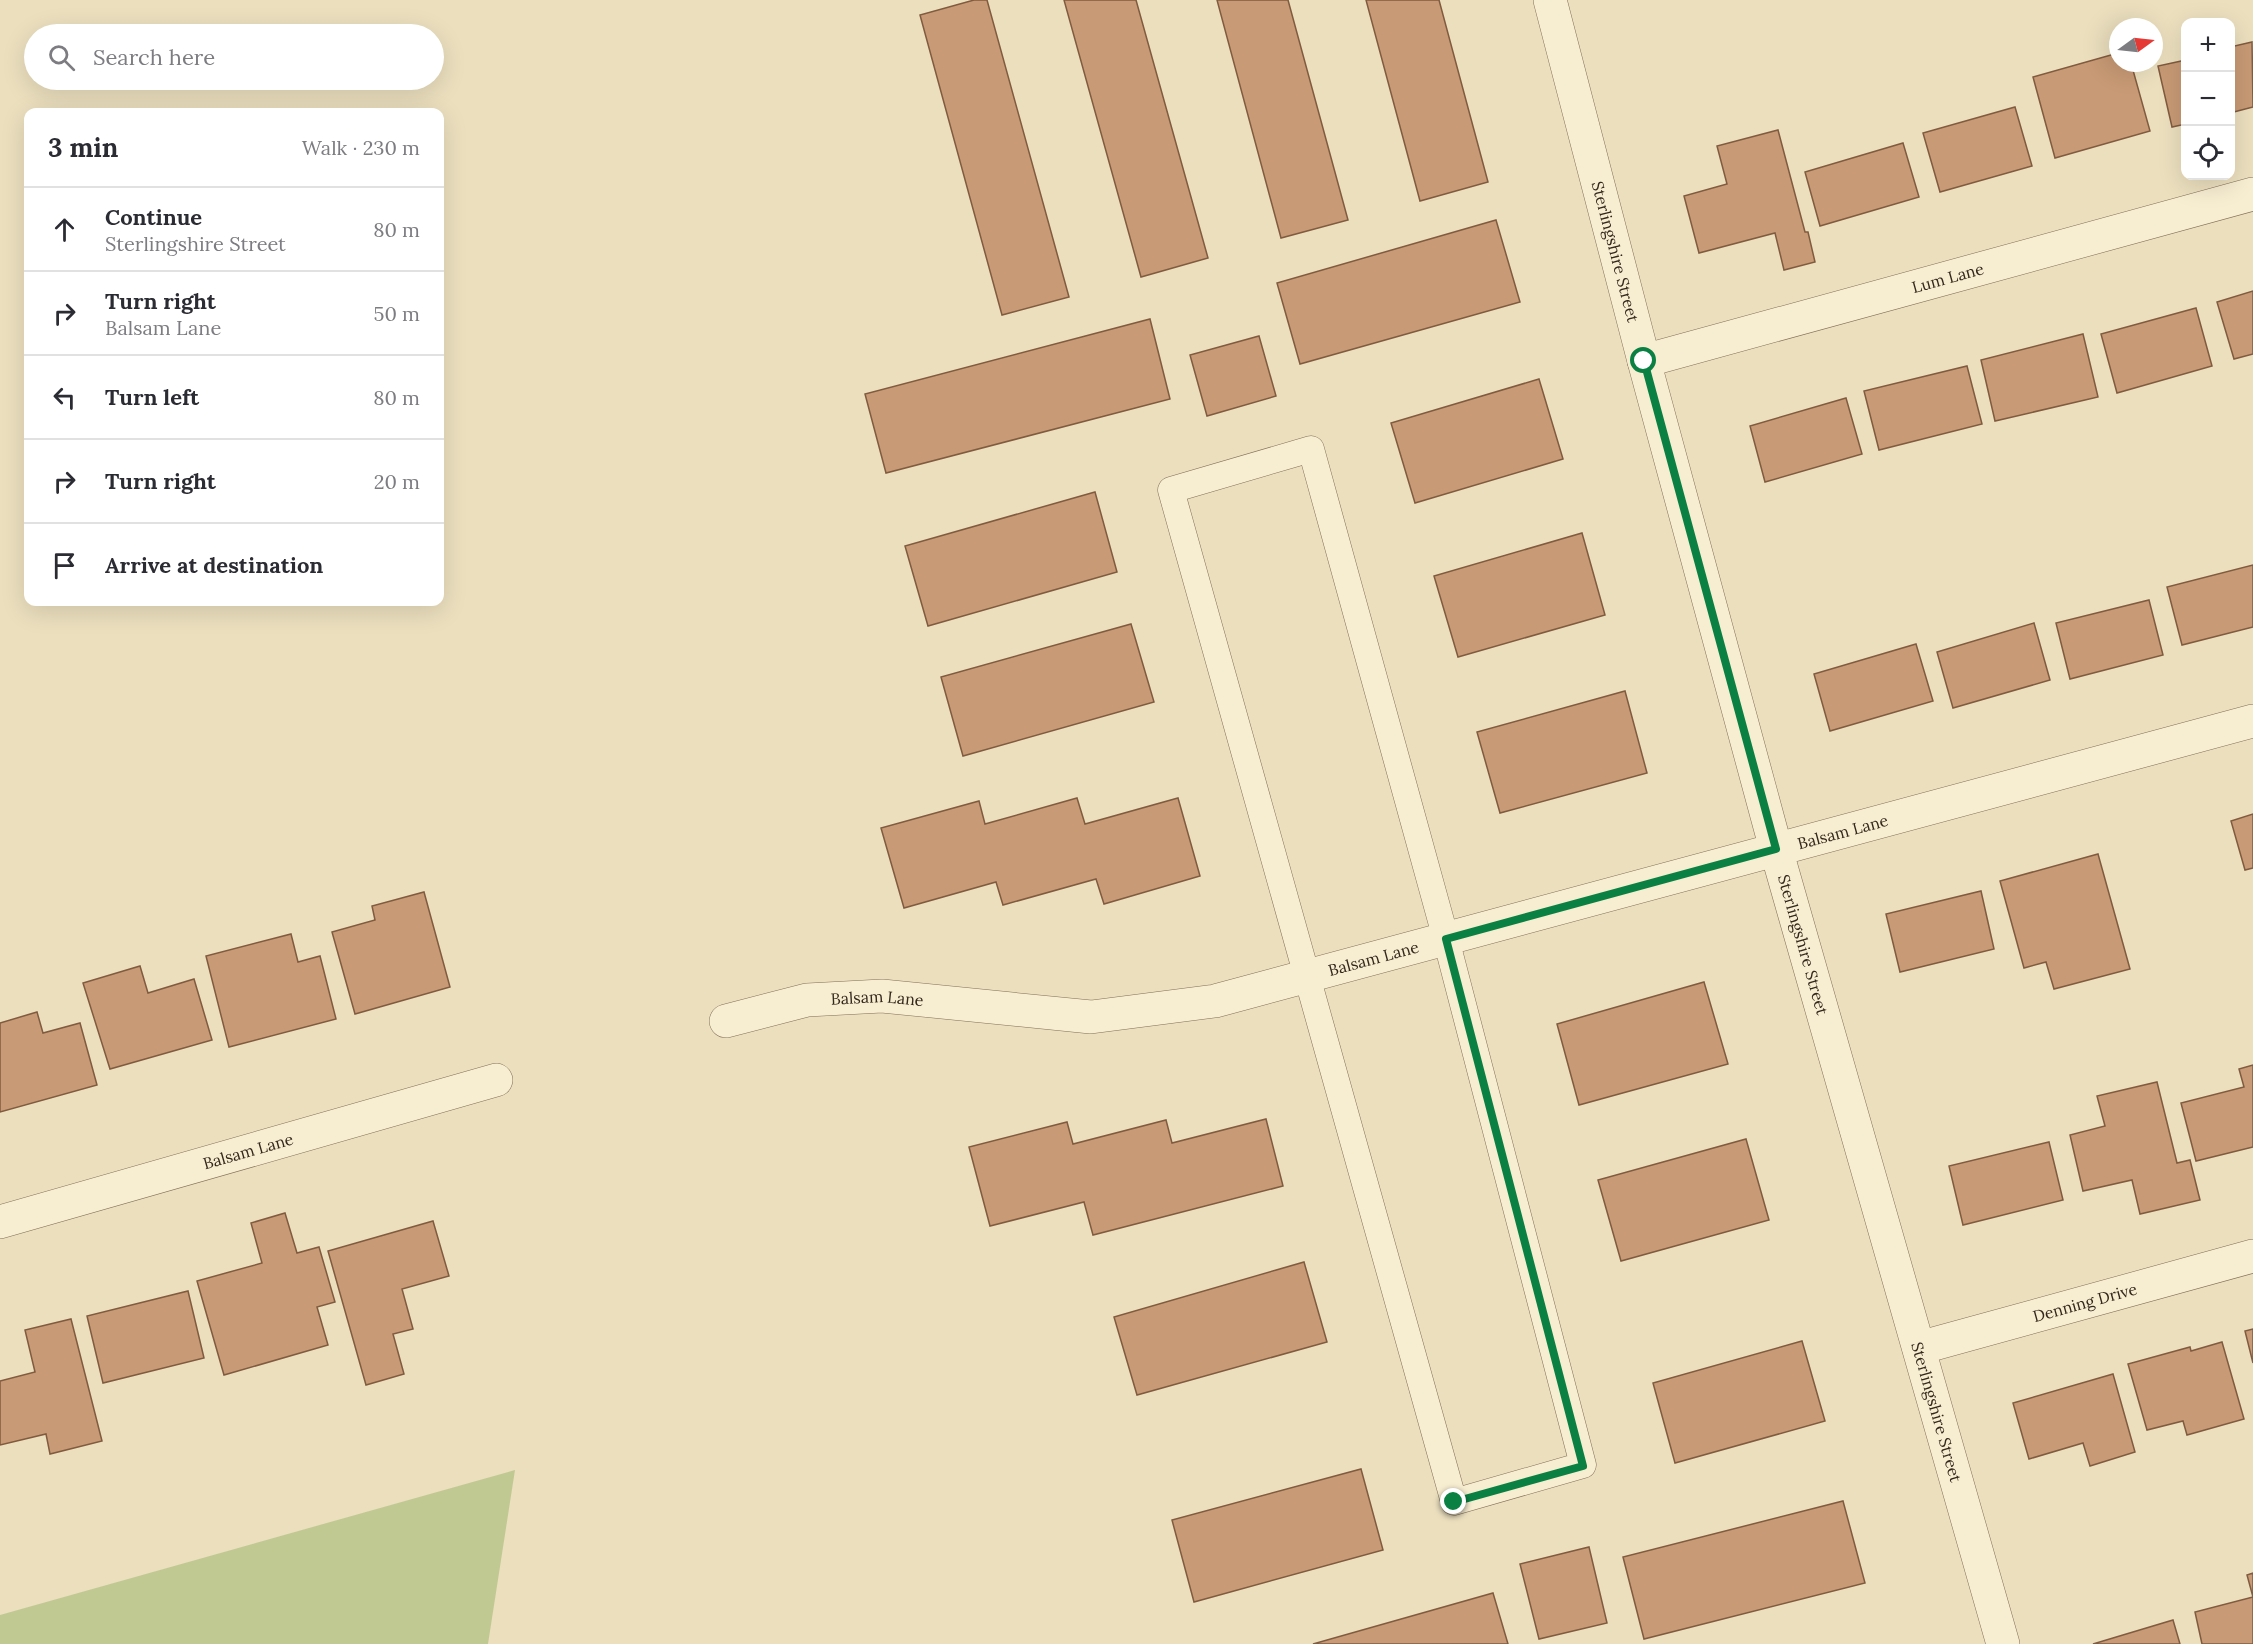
<!DOCTYPE html>
<meta charset="utf-8">
<style>
body{margin:0;font-family:Lora,serif;background:#f7f7f7;color:#2b2b33}
.controls{position:absolute;right:18px;top:18px;display:grid;overflow:hidden;border-radius:12px;box-shadow:0 6px 24px #0002}
.controls button{width:54px;height:54px;display:grid;place-items:center;padding:0;border:0;border-bottom:2px solid #e1e1e2;background:#fff;color:#2b2b33;font:30px sans-serif}
.compass{position:absolute;left:2109px;top:18px;width:54px;height:54px;border-radius:50%;background:#fff;box-shadow:0 6px 24px #0002;rotate:75deg}
.stop{position:absolute;width:18px;height:18px;margin:-14px;border:4px solid #0b8043;border-radius:50%;background:#fff}
.stop.end{background:#0b8043;border-color:#fff;box-shadow:0 2px 6px #0008}
.list{margin:0;padding:0;list-style:none}
h2{display:flex;justify-content:space-between;align-items:center;height:78px;margin:0;padding:0 24px;font-size:26px}
h2 small{font-size:20px;font-weight:400;color:#7c7c81}
.list li{display:grid;grid-template-columns:39px 1fr auto;gap:18px;align-items:center;box-sizing:border-box;height:84px;padding:0 24px;border-top:2px solid #e1e1e2}
.list b{display:block;font-size:22px;white-space:nowrap}
.list p{margin:0;font-size:20px;white-space:nowrap;color:#7c7c81}
.list em{font-size:20px;font-style:normal;color:#7c7c81}
.icon{flex:none;width:33px;height:33px;fill:none;stroke:currentColor;stroke-width:2;stroke-linecap:round;stroke-linejoin:round}
.map{position:relative;flex:none;width:2253px;height:1644px;overflow:hidden}
.search{position:absolute;background:#fff;box-shadow:0 6px 24px #0002;left:24px;top:24px;width:420px;height:66px;display:flex;align-items:center;gap:15px;box-sizing:border-box;padding:0 21px;border-radius:33px;color:#7c7c81;font-size:22px}
.panel{position:absolute;background:#fff;box-shadow:0 6px 24px #0002;left:24px;top:108px;width:420px;height:498px;border-radius:12px}
.map>svg:first-child{display:block}
.green{fill:#c1c993}
.building{fill:#c89a75;stroke:#815b3f;stroke-width:1.5}
.lines{fill:none;stroke-linecap:round;stroke-linejoin:round}
.lane-casing{stroke:#837058;stroke-width:27}
.street-casing{stroke:#837058;stroke-width:34}
.lane{stroke:#f7edd1;stroke-width:26}
.street{stroke:#f7edd1;stroke-width:33}
.route{stroke:#0b8043;stroke-width:8}
.labels{text-anchor:middle;stroke-width:6;stroke-linejoin:round;paint-order:stroke}
.street-label{font-size:16px;fill:#33281c;stroke:#f3e9cd}
</style>
<div class="map">
<svg width="2253" height="1644" viewBox="0 0 2253 1644">
<rect width="100%" height="100%" fill="#ebdfbe"/>
<path class="green" d="M515,1470L488,1644H0V1615Z"/>
<path class="building" d="M974,0H987L1069,297L1002,315L920,15Z
M1064,0H1136L1208,258L1141,277Z
M1217,0H1288L1348,220L1281,238Z
M1366,0H1439L1488,182L1420,201Z
M2252,42L2253,107L2230,113V47Z
M2118,53V63H2131L2150,131L2055,158L2033,77Z
M2186,60V124L2172,127L2158,66Z
M2015,107L2032,166L1940,192L1923,133Z
M1778,130L1805,232H1808L1815,262L1784,270L1775,233L1699,253L1684,196L1727,184L1717,146Z
M1903,143L1919,197L1820,226L1805,172Z
M1496,220L1520,302L1300,364L1277,283Z
M2253,291V354L2234,359L2217,302Z
M2196,308L2212,366L2117,393L2101,334Z
M1150,319L1170,399L886,473L865,394Z
M2083,334L2098,397L1995,421L1981,360Z
M1259,336L1276,396L1207,416L1190,355Z
M1967,366L1982,424L1879,450L1864,391Z
M1539,379L1563,459L1415,503L1391,423Z
M1846,398L1862,454L1765,482L1750,426Z
M1095,492L1117,572L928,626L905,546Z
M1582,533L1605,615L1458,657L1434,576Z
M2253,565V627L2182,645L2167,587Z
M2149,600L2163,655L2070,679L2056,623Z
M2034,623L2050,680L1953,708L1937,652Z
M1131,624L1154,702L963,756L941,677Z
M1916,644L1933,701L1830,731L1814,674Z
M1625,691L1647,773L1500,813L1477,732Z
M1077,798L1085,824L1178,798L1200,876L1104,904L1096,879L1003,905L996,882L904,908L881,828L979,801L985,824Z
M2253,814V868L2245,870L2231,821Z
M2098,854L2130,969L2054,989L2046,962L2024,968L2000,881Z
M1981,891L1994,949L1900,972L1886,914Z
M424,892L450,987L355,1014L332,932L375,920L372,906Z
M291,934L298,962L320,956L336,1019L229,1047L206,956Z
M140,966L148,993L194,979L212,1040L110,1069L83,983Z
M1704,982L1728,1064L1579,1105L1557,1024Z
M37,1012L43,1033L80,1023L97,1085L0,1112V1023Z
M2253,1065V1147L2196,1161L2181,1103L2244,1087L2239,1069Z
M2157,1082L2177,1163L2190,1160L2200,1200L2140,1214L2132,1180L2083,1191L2070,1135L2105,1126L2097,1096Z
M1266,1119L1283,1186L1093,1235L1084,1202L990,1226L969,1147L1067,1122L1073,1144L1166,1120L1172,1143Z
M1746,1139L1769,1220L1621,1261L1598,1180Z
M2049,1142L2063,1200L1963,1225L1949,1166Z
M285,1213L297,1253L319,1247L335,1302L317,1307L328,1345L224,1375L197,1281L262,1263L251,1223Z
M433,1221L449,1276L402,1289L413,1329L393,1334L404,1374L366,1385L328,1251Z
M1304,1262L1327,1342L1137,1395L1114,1317Z
M188,1291L204,1358L103,1383L87,1316Z
M71,1319L102,1441L50,1454L46,1434L0,1445V1381L35,1372L25,1330Z
M2253,1329V1363L2245,1331Z
M1802,1341L1825,1421L1675,1463L1653,1383Z
M2222,1342L2244,1419L2187,1435L2183,1421L2147,1430L2128,1364L2190,1347L2191,1351Z
M2113,1374L2135,1452L2090,1466L2083,1443L2029,1459L2013,1403Z
M1361,1469L1383,1550L1194,1602L1172,1520Z
M1843,1501L1865,1583L1644,1639L1623,1557Z
M1589,1547L1607,1623L1539,1639L1520,1564Z
M2253,1573V1644H2202L2195,1612L2253,1597L2247,1575Z
M1493,1593L1508,1644H1313Z
M2173,1620L2180,1644H2093Z"/>
<g class="lines">
<defs>
<path id="lane" d="M1311,449L1446,939L1583,1465L1454,1502L1171,490Z"/>
<g id="street">
<path id="s1" d="M1550,0L1644,361L1776,849L2003,1644"/>
<path id="s2" d="M1644,361L2253,194"/>
<path id="s3" d="M726,1021L807,1000L882,996L1091,1017L1215,1001L2253,721"/>
<path id="s4" d="M0,1222L496,1080"/>
<path id="s5" d="M1919,1348L2253,1256"/>
</g>
</defs>
<use href="#lane" class="lane-casing"/>
<use href="#street" class="street-casing"/>
<use href="#lane" class="lane"/>
<use href="#street" class="street"/>
</g>
<g class="lines">
<path class="route" d="M1454,1502L1583,1466L1446,939L1776,849L1644,361"/>
</g>
<g class="labels">
<g class="street-label">
<text dy="6" stroke="none"><textPath href="#s1" startOffset="260">Sterlingshire Street</textPath></text>
<text dy="6" stroke="none"><textPath href="#s2" startOffset="315">Lum Lane</textPath></text>
<text dy="6" stroke="none"><textPath href="#s3" startOffset="1144">Balsam Lane</textPath></text>
<text dy="6" stroke="none"><textPath href="#s1" startOffset="978">Sterlingshire Street</textPath></text>
<text dy="6" stroke="none"><textPath href="#s3" startOffset="658">Balsam Lane</textPath></text>
<text dy="6" stroke="none"><textPath href="#s3" startOffset="154">Balsam Lane</textPath></text>
<text dy="6" stroke="none"><textPath href="#s4" startOffset="258">Balsam Lane</textPath></text>
<text dy="6" stroke="none"><textPath href="#s5" startOffset="172">Denning Drive</textPath></text>
<text dy="6" stroke="none"><textPath href="#s1" startOffset="1464">Sterlingshire Street</textPath></text>
</g>
</g>
</svg>
<div class="controls">
<button>+</button>
<button>−</button>
<button><svg class="icon" aria-label="locate" viewBox="0 0 24 24"><circle cx="12" cy="12" r="6"/><path d="M12 2v4M12 18v4M2 12h4M18 12h4"/></svg></button>
</div>
<svg class="compass" viewBox="-18 -18 36 36"><path d="M0-13l5 13h-10z" fill="#e53935"/><path d="M0 13l5-13h-10z" fill="#7c7c81"/></svg>
<div class="stop" style="left:1644px;top:361px"></div>
<div class="stop end" style="left:1454px;top:1502px"></div>
<div class="search"><svg class="icon" aria-label="search" viewBox="0 0 24 24"><circle cx="10" cy="10" r="6"/><path d="M15 15l6 6"/></svg>Search here</div>
<section class="panel">
<h2>3 min<small>Walk · 230 m</small></h2>
<ul class="list">
<li><svg class="icon" aria-label="ahead" viewBox="0 0 24 24"><path d="M12 20V5M6 11l6-6 6 6"/></svg><div><b>Continue</b><p>Sterlingshire Street</p></div><em>80 m</em></li>
<li><svg class="icon" aria-label="right" viewBox="0 0 24 24"><path d="M7 20v-9h11M14 6l5 5-5 5"/></svg><div><b>Turn right</b><p>Balsam Lane</p></div><em>50 m</em></li>
<li><svg class="icon" aria-label="left" viewBox="0 0 24 24"><path d="M17 20v-9H6M10 6l-5 5 5 5"/></svg><div><b>Turn left</b></div><em>80 m</em></li>
<li><svg class="icon" aria-label="right" viewBox="0 0 24 24"><path d="M7 20v-9h11M14 6l5 5-5 5"/></svg><div><b>Turn right</b></div><em>20 m</em></li>
<li><svg class="icon" aria-label="arrive" viewBox="0 0 24 24"><path d="M6 21V4h12l-3 4 3 4H6"/></svg><div><b>Arrive at destination</b></div></li>
</ul>
</section>
</div>
